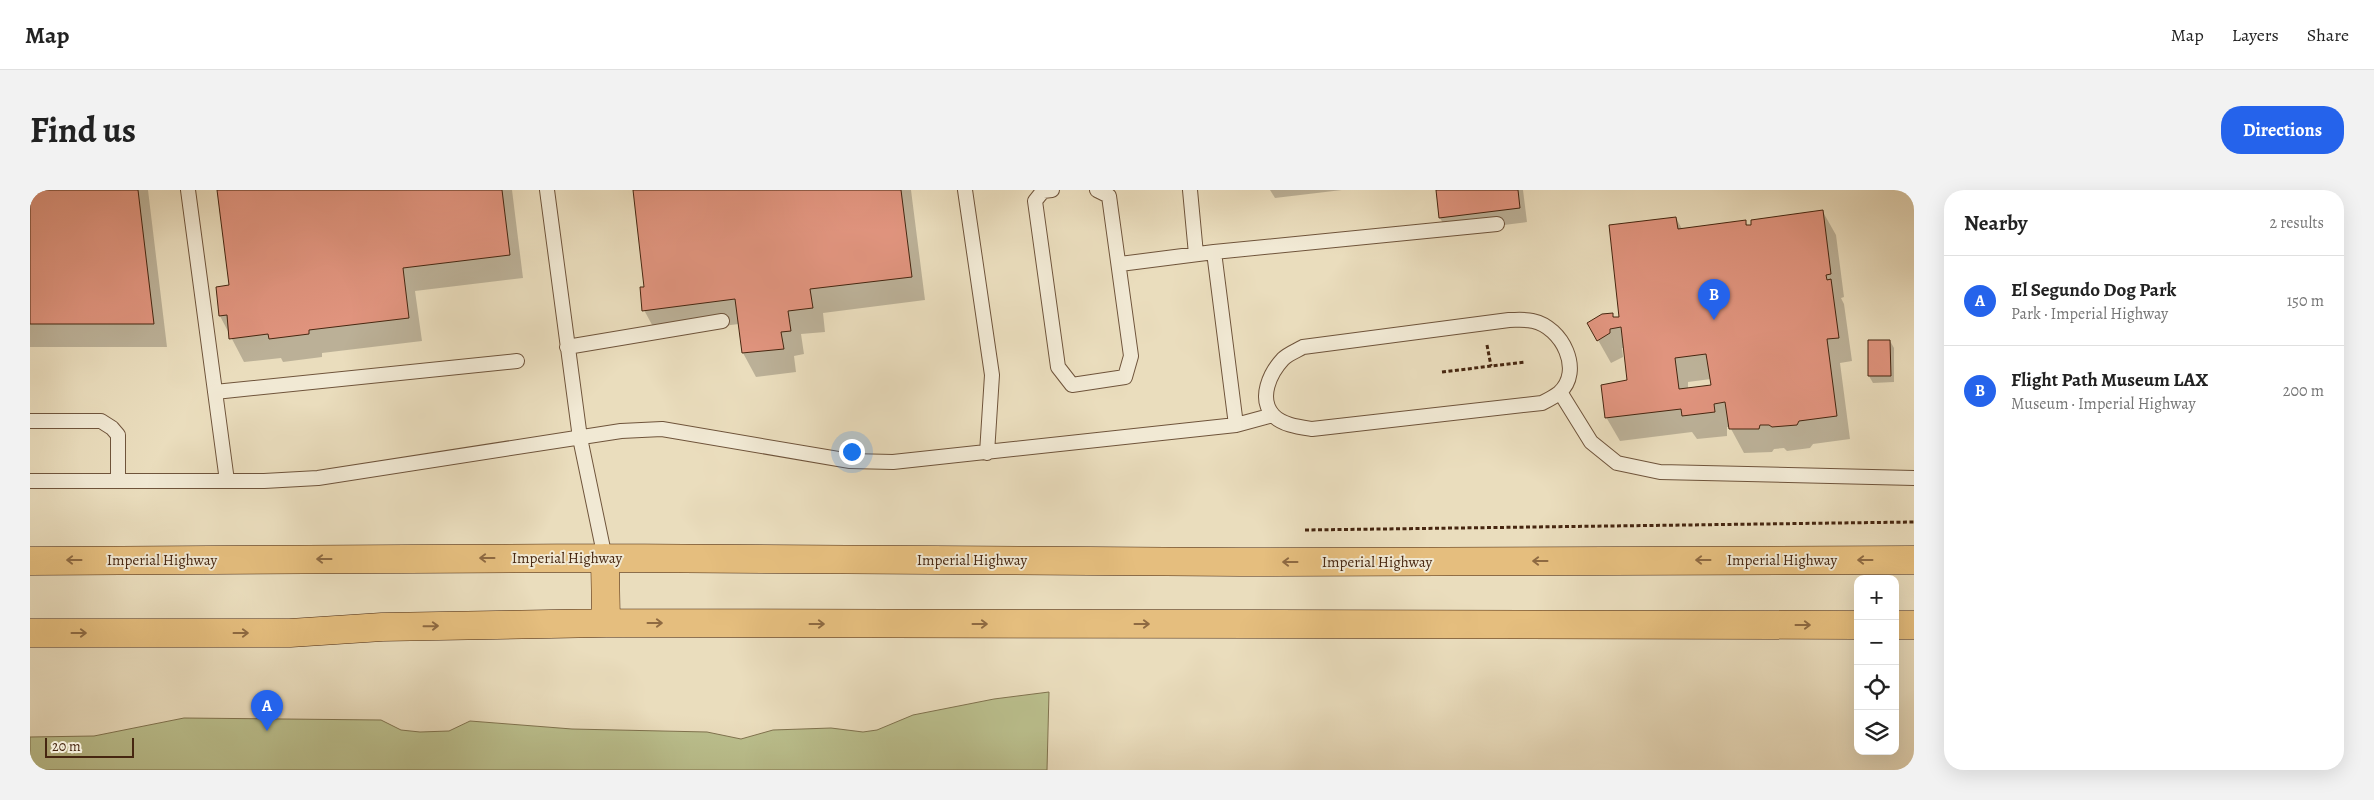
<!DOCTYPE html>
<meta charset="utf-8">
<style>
body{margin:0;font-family:Alegreya,serif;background:#f2f2f2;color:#222}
.controls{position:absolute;right:15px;bottom:15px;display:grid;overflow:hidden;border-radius:10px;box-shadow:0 5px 20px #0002}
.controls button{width:45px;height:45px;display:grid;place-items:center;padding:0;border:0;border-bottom:1px solid #e0e0e0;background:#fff;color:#222;font:25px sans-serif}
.scale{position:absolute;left:15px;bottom:12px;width:89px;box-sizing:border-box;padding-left:5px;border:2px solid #462610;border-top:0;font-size:14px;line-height:18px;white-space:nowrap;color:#462610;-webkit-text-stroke:4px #f1e9d4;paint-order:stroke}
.you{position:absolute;left:821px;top:261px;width:18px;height:18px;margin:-12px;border:4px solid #fff;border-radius:50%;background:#1a73e8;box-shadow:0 0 0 8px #1a73e833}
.badge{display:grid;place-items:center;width:32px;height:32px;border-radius:50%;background:#2563eb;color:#fff;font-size:16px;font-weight:700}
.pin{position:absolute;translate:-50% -41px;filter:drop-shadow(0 1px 2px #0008)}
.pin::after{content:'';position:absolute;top:26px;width:18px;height:15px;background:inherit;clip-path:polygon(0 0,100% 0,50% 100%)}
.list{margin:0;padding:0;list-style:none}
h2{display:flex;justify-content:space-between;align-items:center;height:65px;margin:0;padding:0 20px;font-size:21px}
h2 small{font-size:16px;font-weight:400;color:#767676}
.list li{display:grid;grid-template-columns:32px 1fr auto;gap:15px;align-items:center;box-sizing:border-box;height:90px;padding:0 20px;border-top:1px solid #e0e0e0}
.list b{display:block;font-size:19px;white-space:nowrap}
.list p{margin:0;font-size:16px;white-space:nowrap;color:#767676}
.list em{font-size:16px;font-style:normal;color:#767676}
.icon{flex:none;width:28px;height:28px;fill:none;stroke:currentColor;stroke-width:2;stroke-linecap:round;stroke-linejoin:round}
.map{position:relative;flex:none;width:1884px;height:580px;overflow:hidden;border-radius:20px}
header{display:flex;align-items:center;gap:30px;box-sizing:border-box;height:70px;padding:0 25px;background:#fff;border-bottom:1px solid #e0e0e0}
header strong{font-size:24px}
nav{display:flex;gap:28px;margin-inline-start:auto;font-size:18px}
.intro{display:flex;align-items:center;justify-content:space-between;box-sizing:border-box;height:120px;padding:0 30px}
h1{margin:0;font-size:35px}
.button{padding:12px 22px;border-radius:20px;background:#2563eb;color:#fff;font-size:18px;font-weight:700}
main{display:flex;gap:30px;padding:0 30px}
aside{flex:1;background:#fff;border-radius:20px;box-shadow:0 5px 20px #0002}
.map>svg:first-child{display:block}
.green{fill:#bbc08e;stroke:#80734f}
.shadow{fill:#0003;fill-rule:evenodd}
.building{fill:#e0947e;stroke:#462610;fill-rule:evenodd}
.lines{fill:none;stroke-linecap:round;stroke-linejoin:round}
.lane-casing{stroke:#6f543b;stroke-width:16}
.primary-casing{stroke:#462610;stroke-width:29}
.path{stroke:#462610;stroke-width:3;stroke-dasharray:4 2.5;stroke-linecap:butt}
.lane{stroke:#f1e9d4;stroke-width:14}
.primary{stroke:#e5be7e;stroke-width:28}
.oneway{stroke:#8e6a42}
.labels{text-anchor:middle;stroke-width:4;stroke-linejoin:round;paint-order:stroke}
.street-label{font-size:15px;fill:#462610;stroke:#f1e9d4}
</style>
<header>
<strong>Map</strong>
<nav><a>Map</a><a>Layers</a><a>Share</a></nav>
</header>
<div class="intro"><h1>Find us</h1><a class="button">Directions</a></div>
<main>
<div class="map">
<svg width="1884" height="580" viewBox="0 0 1884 580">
<rect width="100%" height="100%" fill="#eaddbd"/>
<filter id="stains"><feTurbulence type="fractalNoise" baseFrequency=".004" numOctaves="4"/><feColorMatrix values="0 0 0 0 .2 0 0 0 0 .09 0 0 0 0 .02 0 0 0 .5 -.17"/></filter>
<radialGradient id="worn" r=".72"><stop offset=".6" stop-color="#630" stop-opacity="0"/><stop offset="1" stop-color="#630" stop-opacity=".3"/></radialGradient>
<path class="green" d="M1019,502L1017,580H0V547L64,546L154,528L351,530L371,540L390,542L419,541L440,531L542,539L677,542L711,549L743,540L801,538L833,542L847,540L883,525L964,509Z"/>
<path class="shadow" d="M0,0H118L137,157H0Z
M188,0H482L493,88L385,101L392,151L292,163V167L253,172L251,168L214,172L190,126L200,96Z
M604,0H881L895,110L793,123L795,142L771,144L774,164L764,166L766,182L726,187L713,163L709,134L627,144L614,120L615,98Z
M1240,0H1312L1245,8Z
M1407,0H1493L1497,32L1418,42L1410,28Z
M1793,22L1806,45L1814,107L1811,108L1814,114L1822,171L1810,173L1820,249L1783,254L1780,258L1757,261L1754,258L1744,259L1742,262L1714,263L1700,237H1697V246L1667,249L1662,242L1590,251L1576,227L1598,191L1595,158H1592L1593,167L1581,173L1568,150L1582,124L1585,129L1590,128L1646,28L1652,39L1715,31L1718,36ZM1681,189L1682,196L1658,199V192Z
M1860,151L1864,158V192L1843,193L1839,186Z"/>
<path class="building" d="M0,0H108L124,134H0Z
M187,0H472L480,65L373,78L379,128L279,140V144L239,149L238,144L199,149L197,125L189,126L186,97L199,95Z
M603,0H871L882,87L780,99L783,118L758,121L761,141L751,142L754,159L712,163L705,109L612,121L610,97H614Z
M1406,0H1488L1490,18L1409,28Z
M1793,20L1801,84L1796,85L1797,90L1801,89L1809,148L1797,149L1807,226L1769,231L1767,235L1742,237L1739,235H1730L1729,239H1699L1695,212L1684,214L1685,222L1652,226L1651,219L1575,228L1571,195L1597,190L1591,137L1580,139V143L1567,151L1557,133L1572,124L1583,123V127H1589L1579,35L1646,27L1648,39L1716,30V35H1721V30ZM1676,164L1681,195L1649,199L1645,168Z
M1838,150H1860L1861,186H1838Z"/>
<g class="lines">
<defs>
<path id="lane" d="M158,0L197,291
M517,0L550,248L575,368
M935,0L962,185L957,263
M1022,0L1013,1L1005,11L1028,177L1042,195L1095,187L1101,166L1079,6L1067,0
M1160,0L1166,64
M1090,74L1184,62
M1479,130C1487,130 1495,129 1503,131C1532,137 1554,181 1529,203C1524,207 1518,210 1512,213L1282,239C1269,237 1252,235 1243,225C1228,208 1240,183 1253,169C1258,164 1266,161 1273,157Z
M537,157L692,131
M185,202L487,171
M1530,202L1561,252L1587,273L1630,282L1884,288
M0,231H71L82,238L88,245V291
M1206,235L1184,62L1467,34
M0,291H234L288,288L591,241L632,239L820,271L863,272L1206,235L1243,225"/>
<path id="primary" d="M575,368L576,433
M0,371L575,368L1210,372L1884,370
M1865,435H1884
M0,443H260L352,437L576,433L1828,435"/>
</defs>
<use href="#lane" class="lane-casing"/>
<use href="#primary" class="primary-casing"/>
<path class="path" d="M1457,155L1461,176
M1412,182L1495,172
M1275,340L1884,332"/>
<use href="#lane" class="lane"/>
<use href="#primary" class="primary"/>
</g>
<defs><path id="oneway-shaft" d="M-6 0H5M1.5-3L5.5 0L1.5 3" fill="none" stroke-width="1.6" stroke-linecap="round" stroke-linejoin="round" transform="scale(1.25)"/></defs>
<g class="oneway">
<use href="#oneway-shaft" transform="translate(457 368) rotate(180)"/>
<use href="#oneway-shaft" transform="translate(294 369) rotate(180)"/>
<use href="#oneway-shaft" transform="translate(44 370) rotate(180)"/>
<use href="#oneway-shaft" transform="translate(1673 370) rotate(180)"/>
<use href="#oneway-shaft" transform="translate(1835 370) rotate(180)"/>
<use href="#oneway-shaft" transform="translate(1510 371) rotate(180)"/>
<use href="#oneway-shaft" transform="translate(1260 372) rotate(180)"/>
<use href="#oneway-shaft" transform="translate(625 433)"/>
<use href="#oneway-shaft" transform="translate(787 434)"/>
<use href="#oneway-shaft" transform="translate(950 434)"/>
<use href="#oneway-shaft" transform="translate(1112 434)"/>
<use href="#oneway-shaft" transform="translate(1773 435)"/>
<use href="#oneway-shaft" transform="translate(401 436) rotate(-1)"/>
<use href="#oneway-shaft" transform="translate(49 443)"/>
<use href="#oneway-shaft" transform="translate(211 443)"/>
</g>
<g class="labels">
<g class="street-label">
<text x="537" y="373">Imperial Highway</text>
<text x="132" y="375">Imperial Highway</text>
<text x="942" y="375">Imperial Highway</text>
<text x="1752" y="375">Imperial Highway</text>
<text x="1347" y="377">Imperial Highway</text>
</g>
</g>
<rect width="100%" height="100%" filter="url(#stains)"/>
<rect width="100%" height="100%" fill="url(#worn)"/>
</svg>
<div class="controls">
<button>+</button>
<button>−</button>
<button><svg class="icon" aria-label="locate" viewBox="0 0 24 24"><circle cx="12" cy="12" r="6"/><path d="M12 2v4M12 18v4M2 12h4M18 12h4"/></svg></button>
<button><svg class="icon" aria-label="layers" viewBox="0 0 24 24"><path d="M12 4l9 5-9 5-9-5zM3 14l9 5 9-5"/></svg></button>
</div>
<div class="scale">20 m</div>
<div class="you"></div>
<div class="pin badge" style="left:237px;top:541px">A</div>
<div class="pin badge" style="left:1684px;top:130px">B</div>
</div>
<aside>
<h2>Nearby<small>2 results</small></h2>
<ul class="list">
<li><span class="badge">A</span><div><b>El Segundo Dog Park</b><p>Park · Imperial Highway</p></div><em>150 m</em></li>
<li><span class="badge">B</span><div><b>Flight Path Museum LAX</b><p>Museum · Imperial Highway</p></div><em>200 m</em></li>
</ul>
</aside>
</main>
